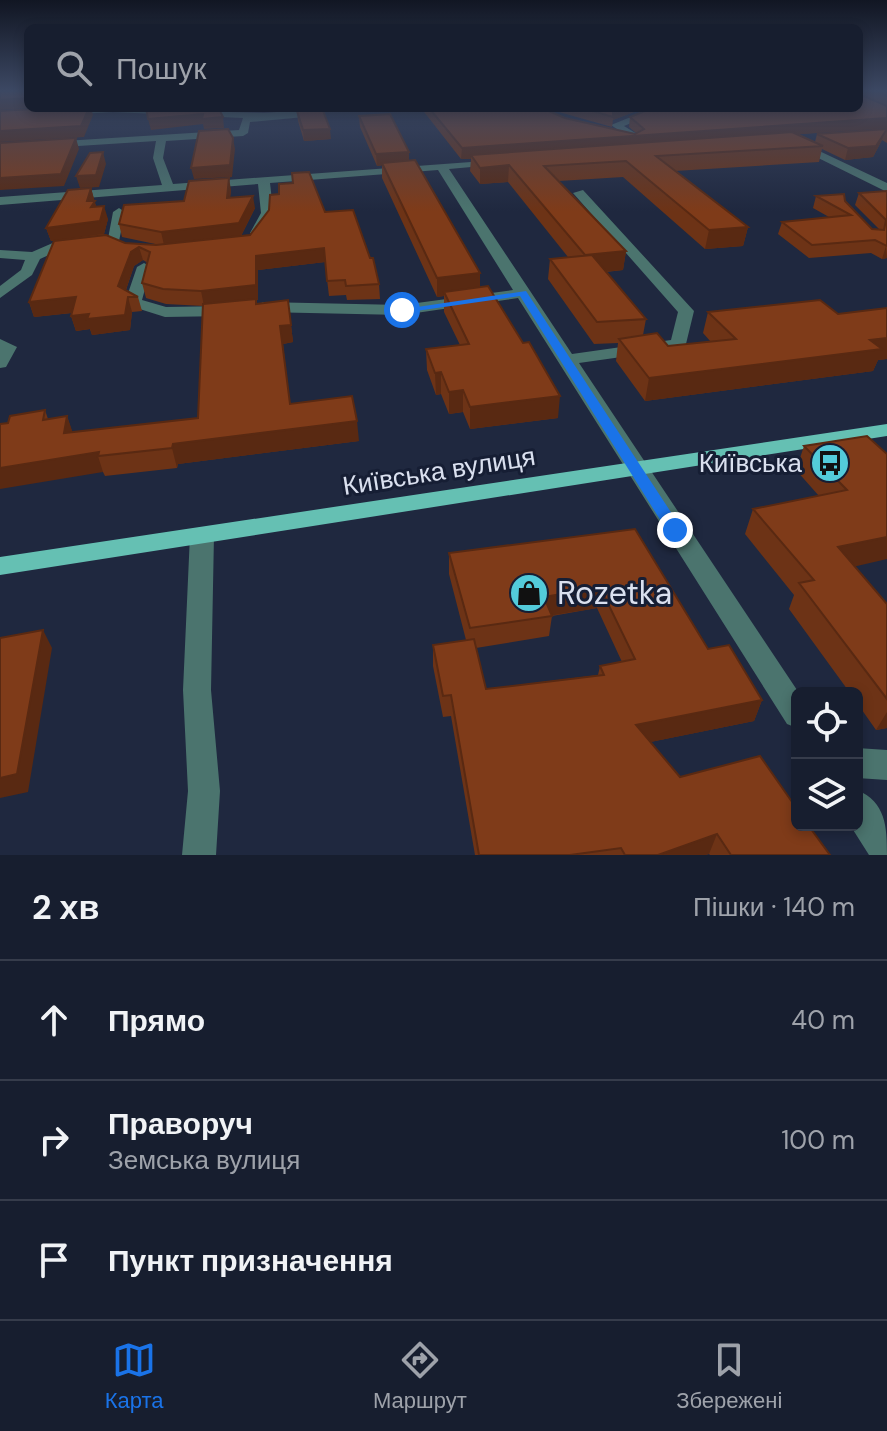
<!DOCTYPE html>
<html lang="uk">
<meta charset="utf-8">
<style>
body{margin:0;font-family:"DM Sans",sans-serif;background:#202737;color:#f1f3f6}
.controls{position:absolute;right:24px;bottom:24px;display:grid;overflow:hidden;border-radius:12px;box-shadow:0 4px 12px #0003}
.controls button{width:72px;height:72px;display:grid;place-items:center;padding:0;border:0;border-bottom:2px solid #363c4b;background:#171e2f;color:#f1f3f6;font:40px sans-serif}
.stop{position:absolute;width:24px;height:24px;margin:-18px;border:6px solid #1a73e8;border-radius:50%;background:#fff}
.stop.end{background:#1a73e8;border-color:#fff;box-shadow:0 2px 8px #0008}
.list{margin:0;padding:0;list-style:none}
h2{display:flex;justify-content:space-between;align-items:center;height:104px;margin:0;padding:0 32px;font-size:34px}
h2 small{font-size:26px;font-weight:400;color:#9ea2aa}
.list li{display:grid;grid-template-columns:52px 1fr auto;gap:24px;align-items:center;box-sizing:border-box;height:120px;padding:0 32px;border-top:2px solid #363c4b}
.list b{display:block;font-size:30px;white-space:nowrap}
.list p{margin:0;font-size:26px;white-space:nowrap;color:#9ea2aa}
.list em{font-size:26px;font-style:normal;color:#9ea2aa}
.icon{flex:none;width:44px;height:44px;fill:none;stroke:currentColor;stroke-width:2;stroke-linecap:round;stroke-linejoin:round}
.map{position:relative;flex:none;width:887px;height:855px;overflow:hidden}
.search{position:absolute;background:#171e2f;box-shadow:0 4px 12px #0003;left:24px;right:24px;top:24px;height:88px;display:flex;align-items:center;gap:20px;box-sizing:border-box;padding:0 28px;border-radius:12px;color:#9ea2aa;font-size:30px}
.sheet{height:464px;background:#171e2f}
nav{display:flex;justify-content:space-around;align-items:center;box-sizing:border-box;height:112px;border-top:2px solid #363c4b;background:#171e2f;font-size:22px;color:#9ea2aa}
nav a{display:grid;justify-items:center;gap:4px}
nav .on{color:#1a73e8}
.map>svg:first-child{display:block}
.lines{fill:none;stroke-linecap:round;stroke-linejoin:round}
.minor{fill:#4b746e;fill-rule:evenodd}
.major{fill:#65c0b3;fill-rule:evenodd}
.wall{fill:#6d3316;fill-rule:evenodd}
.shaded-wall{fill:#592912}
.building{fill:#7f3b19;stroke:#592912;stroke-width:2}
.route{fill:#1a73e8}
.labels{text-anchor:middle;stroke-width:6;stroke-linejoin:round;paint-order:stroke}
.poi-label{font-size:26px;fill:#dae0ef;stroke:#161e34;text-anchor:end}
.street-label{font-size:26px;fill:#dae0ef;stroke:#161e34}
.near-poi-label{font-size:32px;fill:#dae0ef;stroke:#161e34;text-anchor:start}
</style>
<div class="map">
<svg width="887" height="855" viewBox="0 0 887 855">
<rect width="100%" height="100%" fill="#1f283f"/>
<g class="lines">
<path class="minor" d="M78,108L264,113L332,108L315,116L250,122L248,133L243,136L166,141L163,158L173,184L498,160V164L494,165L449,169L572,354L671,340L678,312L573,193L583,190L694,311L685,348L579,363L799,693L797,728L787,724L518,298L402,315L263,312L255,307L263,302L402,305L513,290L438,170L270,183C272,201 277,228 257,237L250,233L261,213L258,184L0,205V197L162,185L153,158L156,141L0,151V145L239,130L243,118L113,112L64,115L59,112Z
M653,108H667L624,126L650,142V146H642L611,125Z
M796,140L887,183V192L792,145L791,143Z
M119,208L125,212L119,241L107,244L113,212Z
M76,240L83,244L81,247L62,249L40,259L32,275L0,298V286L21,270L25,260L0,258V250L32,252L55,242Z
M144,263L151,267L142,300L166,307L227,306L235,311L227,316L165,317L127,305L125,302L137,267Z
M0,339L17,347L6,367L0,368Z
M202,527L210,529L214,535L211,690L220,791L216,855H182L188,791L183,690L190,535L194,529Z
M857,748L887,750V780L857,778Z
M857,790C886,802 887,827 887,855H869L850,825H857Z"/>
<path class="major" d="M887,424V436L0,575V557Z"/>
</g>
<path class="wall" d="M859,91H887V128L799,134L815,142L817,134L887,129V143L882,140L873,157L845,160L822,149L819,162L675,171L748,227L743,246L705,249L623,177L559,181L626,251L623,270L606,272L646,319L643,335L668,346L711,342L703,333L708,312L838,314L887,308V359L878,360L873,371L645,401L616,361L618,343L594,344L548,279L550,259L568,257L508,182L480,184L470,171L471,159H461L421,108H542L565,118L635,134L636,133L629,127L630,117Z
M545,108H644L613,120L612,127Z
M297,111L331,139L304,141L298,121Z
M359,116L409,161L480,287L558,418L470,429L463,412L449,414L441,394L436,395L427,370L426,349L460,345L444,312V296L437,297L382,178V165L377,166L360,127Z
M91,188L96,207L108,219L104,234L125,243L160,245L122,237L119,224L184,201L231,190L230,197L255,208L241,236L250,235L325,212L379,284L380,299L347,300L346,295L329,296L325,262L258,270V300H256L257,304L288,300L293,342L283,344L290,404L359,441L178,464L177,468L105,476L103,472L8,423L45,410L48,419L67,416L72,432L198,418L203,306L166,304L146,298L142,283L148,263L143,260L134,266L126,290L138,297L142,311L132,312L130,330L92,335L90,329L76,331L71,316L72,313L34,317L29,302L54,241H51L46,228Z
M887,191V258L882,259L871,253L809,258L778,234L782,222L829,217L813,208L816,196L845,201L872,229L880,230L855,205L859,193Z
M867,436L855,566L887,604V728L876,730L857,703V693H850L789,609L794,595L745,534L753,509L819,496L796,470L804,446Z
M635,529L708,649L762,700L754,721L650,742L680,777L830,855H710L709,854L705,855H475L451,716L443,717L433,666V645L466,640L449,574V553ZM597,608L622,662L600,666L598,675L486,689L476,648L549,636L552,616Z"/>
<path class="shaded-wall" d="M28,98V108H30L0,110V100Z
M91,108L93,115L84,137L0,142V131Z
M619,108H644L613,120V110Z
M203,114L223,117L224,128L204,129L203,124L151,130L148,119Z
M887,118V128L473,158L471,155V159H461L462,148Z
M330,129L331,139L304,141L303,130Z
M885,130L882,140L873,157L845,160L848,148Z
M76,138L79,149L64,186L0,190V178Z
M233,138L235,149L232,177L194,179L191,168Z
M103,152L106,164L99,187L80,188L76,176Z
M409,152V163L377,166L376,154Z
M509,165L508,182L480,184V168Z
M229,178L231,190L229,210L227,198Z
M91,188L98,213L95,220L87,201Z
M253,196L255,208L241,236L164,245L161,232Z
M104,206L108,219L104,234L51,241L46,228Z
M748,227L743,246L705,249L709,230Z
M886,246L887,258L882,259Z
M139,247L143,260L134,266L122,301L118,286L131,252Z
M324,248L325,262L258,270V300H256L259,316L204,306L201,291L256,256Z
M626,251L623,270L582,274L585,255Z
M480,273V292H444V296L437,297V278Z
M76,297L80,312L34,317L29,302Z
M128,297L132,312L130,330L92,335L90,329L76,331L71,316Z
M291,325L293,342L283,344L280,326Z
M887,338V359L878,360L873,371L645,401L649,378Z
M441,372V394L436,395L435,373Z
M463,390V412L449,414V392Z
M560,396L558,418L470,429V407Z
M67,416L74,436L64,433Z
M357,421L359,441L178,464L177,468L172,448L173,444Z
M99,452L98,456L103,472L0,489V468Z
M887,537V559L827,573L838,547Z
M600,587L597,608L542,617L544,597Z
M43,630L52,648L28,792L0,798V778Z
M762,700L754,721L631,746L636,725Z
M887,712V728L876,730Z
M717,834L709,854L705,855H658Z"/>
<path class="building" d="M0,91H28V98L0,100Z
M877,91H887V96Z
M859,94L887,106V118L462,148L429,108H542L565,118L635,134L644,129L630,117L652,108H859Z
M49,108H89L81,126L0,131V111Z
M146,108L219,109L223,117L202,119L203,114L148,119Z
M313,108H322L330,129L303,130L297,111Z
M582,108H619L613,110V117Z
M390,114L409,152L376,154L359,116Z
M228,129L233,138L230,165L191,168L199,131Z
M887,129L876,146L848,148L817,134Z
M792,132L823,146L656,156L748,227L709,230L626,161L544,166L626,251L585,255L509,165L480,168L471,155Z
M76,138L61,174L0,178V143Z
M103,152L96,175L76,176L90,153Z
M415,160L480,273L437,278L382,163Z
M309,172L325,212L353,210L370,258H373L379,284L346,286L345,280L327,281L324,248L256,256V285L201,291L163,289L142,283L150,252L139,247L131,252L118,286L138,297H128L125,315L87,319L89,314L71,316L76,297L29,302L54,241L106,235L125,243L156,245L250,235L269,210L270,195L279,194V184L293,183L292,173Z
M229,178L227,198L253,196L239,223L161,232L119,224L124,205L184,201L189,181Z
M91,188L87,201H95L91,207L104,206L100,221L46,228L68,190Z
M887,191V246L875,240L812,245L782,222L851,215L816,196L844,194L845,201L872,229L884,230L886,220L859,193Z
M592,255L646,319L597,322L550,259Z
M488,286L523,343L529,342L560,396L470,407L463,390L449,392L441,372L435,373L426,349L469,344L444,292Z
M256,299V304L288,300L291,325L280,326L290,404L352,396L357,421L173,444L172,448L98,456L99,452L0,468V424L8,423L10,416L45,410L43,420L67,416L64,433L198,418L203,304Z
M820,300L838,314L887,308V338L870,340L882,349L649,378L619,339L657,333L668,346L736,339L708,312Z
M867,436L887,454V537L838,547L887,604V699L799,583L814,580L753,509L847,490L804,446Z
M635,529L708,649L729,645L762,700L636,725L680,777L760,756L797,809V825H808L830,855H731L717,834L658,855H625L621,848L570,855H479L451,695L443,696L433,645L474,639L486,689L604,675L600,666L635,659L600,587L544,597L552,616L470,628L449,553Z
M43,630L17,774L0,778V638Z"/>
<linearGradient id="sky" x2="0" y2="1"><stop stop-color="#111623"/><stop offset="0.43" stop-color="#3c4863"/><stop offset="1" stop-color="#3c4863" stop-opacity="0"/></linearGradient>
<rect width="887" height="211" fill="url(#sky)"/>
<path class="route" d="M526,291L680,526V534H669L520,296L402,313L397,310Z"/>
<defs>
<symbol id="bus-disc" viewBox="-11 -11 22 22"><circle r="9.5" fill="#53cbda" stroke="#161e34"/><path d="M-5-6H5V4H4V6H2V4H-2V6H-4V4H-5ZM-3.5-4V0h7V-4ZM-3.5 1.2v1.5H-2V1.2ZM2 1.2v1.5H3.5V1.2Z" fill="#111"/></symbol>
<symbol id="shop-disc" viewBox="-11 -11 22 22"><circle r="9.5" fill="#53cbda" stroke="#161e34"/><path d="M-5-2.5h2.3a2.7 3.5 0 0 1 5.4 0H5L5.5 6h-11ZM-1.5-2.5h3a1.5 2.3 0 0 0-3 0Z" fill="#111"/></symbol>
</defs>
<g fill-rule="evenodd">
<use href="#bus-disc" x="808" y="441" width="44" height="44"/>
<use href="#shop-disc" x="507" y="571" width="44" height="44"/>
</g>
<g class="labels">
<g class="poi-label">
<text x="802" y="472">Київська</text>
</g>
<g class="street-label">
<text transform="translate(439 471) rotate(-9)" y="9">Київська вулиця</text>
</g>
<g class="near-poi-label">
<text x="557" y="604">Rozetka</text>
</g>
</g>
</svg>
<div class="controls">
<button><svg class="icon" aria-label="locate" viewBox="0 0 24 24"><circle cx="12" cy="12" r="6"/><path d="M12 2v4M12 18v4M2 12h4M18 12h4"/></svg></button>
<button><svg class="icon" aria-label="layers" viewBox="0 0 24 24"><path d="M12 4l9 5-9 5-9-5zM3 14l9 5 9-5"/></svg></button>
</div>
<div class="stop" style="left:402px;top:310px"></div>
<div class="stop end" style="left:675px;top:530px"></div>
<div class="search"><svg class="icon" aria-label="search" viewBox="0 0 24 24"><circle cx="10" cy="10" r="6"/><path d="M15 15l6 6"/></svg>Пошук</div>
</div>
<section class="sheet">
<h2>2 хв<small>Пішки · 140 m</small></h2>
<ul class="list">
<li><svg class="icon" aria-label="ahead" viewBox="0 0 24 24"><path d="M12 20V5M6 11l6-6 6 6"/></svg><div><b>Прямо</b></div><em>40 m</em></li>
<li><svg class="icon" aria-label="right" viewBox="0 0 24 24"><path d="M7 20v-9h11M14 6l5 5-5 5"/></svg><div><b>Праворуч</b><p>Земська вулиця</p></div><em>100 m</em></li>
<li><svg class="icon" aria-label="arrive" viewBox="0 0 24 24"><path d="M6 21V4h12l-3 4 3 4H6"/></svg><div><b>Пункт призначення</b></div></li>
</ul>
</section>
<nav>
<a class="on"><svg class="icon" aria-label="map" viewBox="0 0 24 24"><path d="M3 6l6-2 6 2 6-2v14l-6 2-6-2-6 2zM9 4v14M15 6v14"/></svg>Карта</a>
<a><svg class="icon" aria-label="directions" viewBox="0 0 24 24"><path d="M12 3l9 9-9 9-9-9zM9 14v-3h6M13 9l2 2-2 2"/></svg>Маршрут</a>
<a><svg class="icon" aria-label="saved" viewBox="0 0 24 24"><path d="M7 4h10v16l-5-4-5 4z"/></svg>Збережені</a>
</nav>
